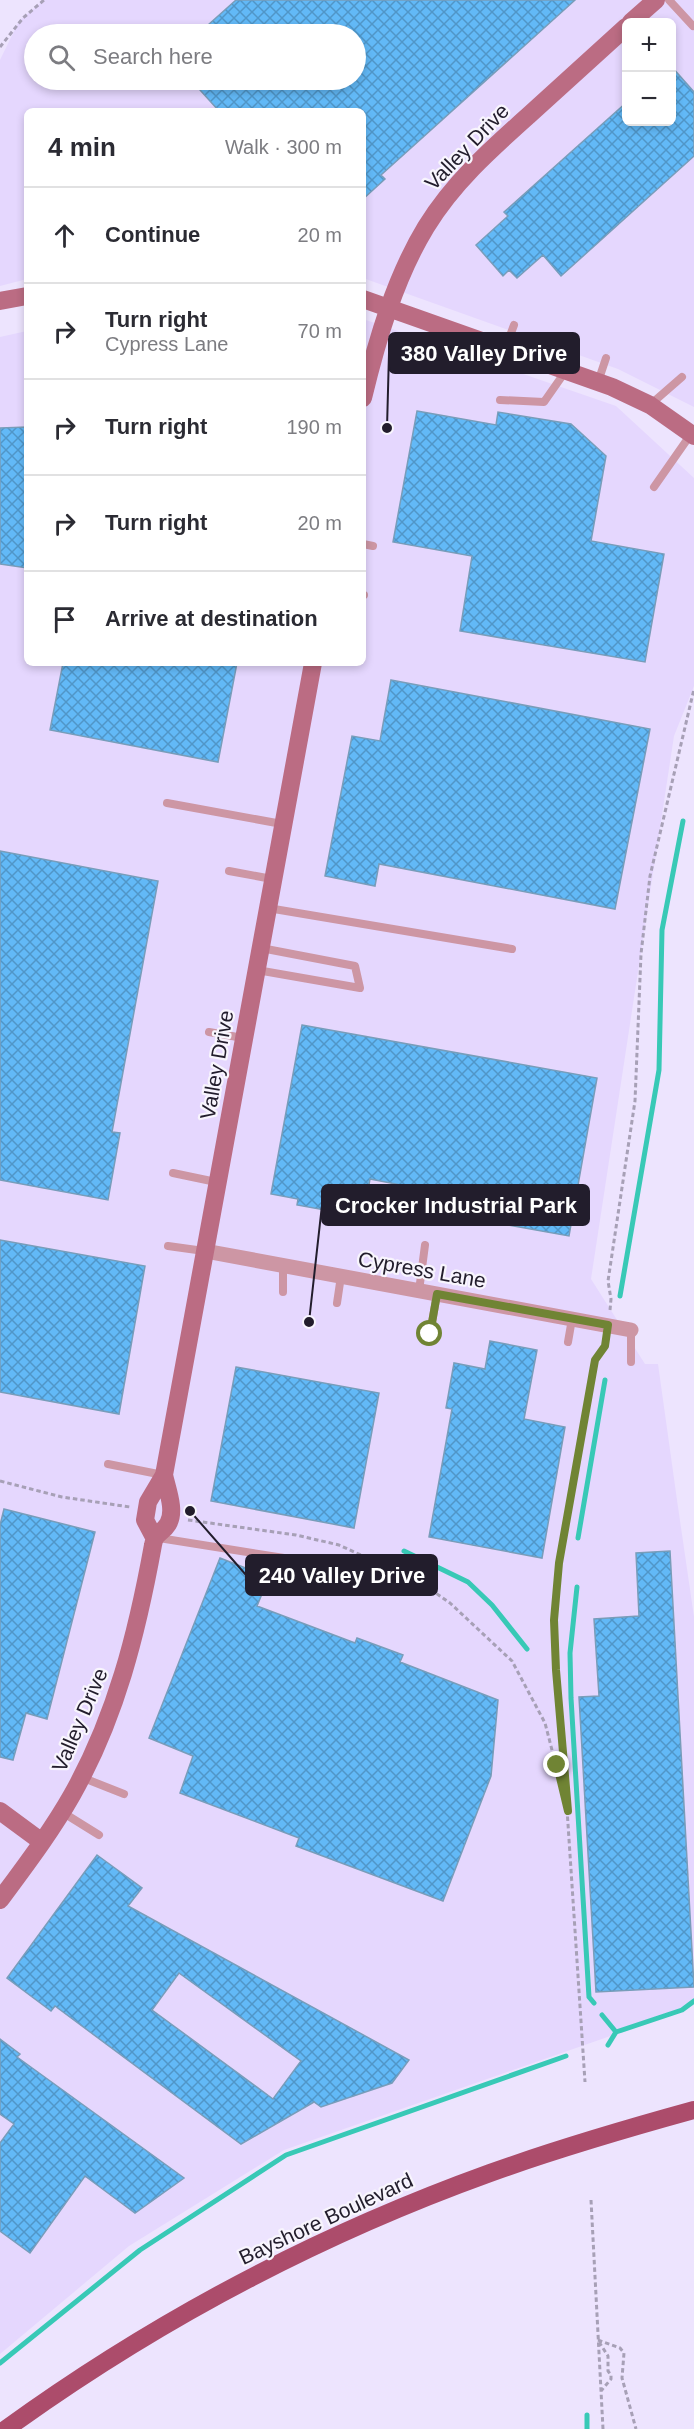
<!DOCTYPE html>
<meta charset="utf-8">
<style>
body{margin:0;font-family:Helvetica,sans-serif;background:#f7f7f7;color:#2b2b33}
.controls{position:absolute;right:18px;top:18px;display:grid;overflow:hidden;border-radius:9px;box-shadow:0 3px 9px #0003}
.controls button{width:54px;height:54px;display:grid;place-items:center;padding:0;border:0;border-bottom:2px solid #e1e1e2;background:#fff;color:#2b2b33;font:30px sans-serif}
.stop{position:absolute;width:18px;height:18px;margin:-14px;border:4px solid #708434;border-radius:50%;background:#fff}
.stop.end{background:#708434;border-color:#fff;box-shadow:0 2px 6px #0008}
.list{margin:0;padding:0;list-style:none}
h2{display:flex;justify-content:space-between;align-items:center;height:78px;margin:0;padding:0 24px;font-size:26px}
h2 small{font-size:20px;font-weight:400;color:#7c7c81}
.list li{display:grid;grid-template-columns:39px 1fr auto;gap:18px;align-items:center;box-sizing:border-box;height:96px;padding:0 24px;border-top:2px solid #e1e1e2}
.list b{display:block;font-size:22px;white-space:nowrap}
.list p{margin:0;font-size:20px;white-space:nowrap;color:#7c7c81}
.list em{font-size:20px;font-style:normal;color:#7c7c81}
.icon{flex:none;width:33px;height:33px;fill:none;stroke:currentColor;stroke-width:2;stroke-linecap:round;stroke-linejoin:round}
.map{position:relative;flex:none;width:694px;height:2429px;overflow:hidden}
.search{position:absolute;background:#fff;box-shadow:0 3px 9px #0003;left:24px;top:24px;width:342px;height:66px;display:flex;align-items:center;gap:15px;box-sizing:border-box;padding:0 21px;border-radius:33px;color:#7c7c81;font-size:22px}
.panel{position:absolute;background:#fff;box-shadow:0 3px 9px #0003;left:24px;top:108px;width:342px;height:558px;border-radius:9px}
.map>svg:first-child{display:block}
.built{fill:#e5d7fe;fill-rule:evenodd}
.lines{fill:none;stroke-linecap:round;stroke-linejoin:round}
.stream{stroke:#38c9b6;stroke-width:5}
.building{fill:url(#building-cross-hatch);stroke:#789dba;stroke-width:1.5;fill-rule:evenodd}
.path{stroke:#a7a0b6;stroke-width:3;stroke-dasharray:4.5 3;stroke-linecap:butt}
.lane{stroke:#cd96a4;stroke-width:8}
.street{stroke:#cd96a4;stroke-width:15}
.secondary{stroke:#bb6c83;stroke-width:18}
.primary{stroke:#ac4c6b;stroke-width:18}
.route{stroke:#708434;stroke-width:8}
.labels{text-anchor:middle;stroke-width:4.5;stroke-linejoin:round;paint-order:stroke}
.street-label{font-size:21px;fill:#221d2c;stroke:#f8f5fd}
.leader{fill:none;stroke:#221d2c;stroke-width:2}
.callout-dot{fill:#221d2c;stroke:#f8f5fd;stroke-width:2}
.callout{fill:#221d2c;stroke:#221d2c;stroke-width:2}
.callout-label{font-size:22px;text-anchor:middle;font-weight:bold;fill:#fff}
</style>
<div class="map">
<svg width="694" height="2429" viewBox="0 0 694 2429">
<defs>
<pattern id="building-cross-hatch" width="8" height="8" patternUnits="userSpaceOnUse" patternTransform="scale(1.5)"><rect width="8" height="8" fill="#62b9f7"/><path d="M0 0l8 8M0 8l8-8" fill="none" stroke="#5096c8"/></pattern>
</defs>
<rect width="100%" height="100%" fill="#ede4fe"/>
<path class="built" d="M44,0H694V407L618,369L363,278V111H27V279L0,286V60L19,21ZM626,22H672V122H626ZM34,34H356V80H34Z
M363,319L616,406L694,478V686L674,736L591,1279L645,1364H658L677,1500L694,1617V2000L682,2011L284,2150L129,2246L0,2354V337L27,331V663H363Z"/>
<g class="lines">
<path class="stream" d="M620,1296L659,1070L662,930L683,821
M578,1538L605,1380
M404,1551L468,1582L492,1605L527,1649
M577,1587L570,1653L571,1698L589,1997L594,2003
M602,2015L616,2032
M608,2045L616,2032L682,2010L694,2001
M0,2363L140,2250L286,2155L566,2056
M587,2415V2429"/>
</g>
<path class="building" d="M236,0H575L381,175L385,179L363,199V111H219L191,80H356V34H198Z
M672,67L694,92V156L561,276L543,255L517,278L509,270L503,276L476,245L508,216L504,212L627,102V122H672Z
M417,411L496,425L498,412L571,424L606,456L591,541L664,554L645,662L460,631L472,556L393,542Z
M27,427V568L0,564V428Z
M63,663H237L218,762L50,730Z
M391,680L650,729L615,909L379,864L375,886L325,876L352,736L380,741Z
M0,851L158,881L112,1132L120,1133L108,1200L0,1180Z
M302,1025L597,1078L569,1236L475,1219L476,1214L398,1200L401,1185L370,1179L363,1217L297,1205L298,1199L271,1194Z
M0,1240L145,1266L119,1414L0,1392Z
M490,1341L537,1350L524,1419L565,1427L542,1558L429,1537L452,1409L446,1408L454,1363L485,1369Z
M236,1367L379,1393L354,1528L211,1501Z
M4,1509L95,1532L47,1719L26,1713L13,1760L0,1757V1525Z
M670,1551L694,1987L596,1992L579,1697L599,1696L594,1619L639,1616L636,1553Z
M220,1558L269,1577L257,1606L355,1643L357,1638L403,1655L400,1662L498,1700L491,1776L443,1901L296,1846L299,1838L180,1793L193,1756L149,1738Z
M97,1855L142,1888L128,1906L409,2060L392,2083L321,2107L314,2102L241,2144L55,2006L51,2011L7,1978ZM179,1973L301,2061L273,2099L152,2010Z
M0,2039L20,2054L17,2057L184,2178L135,2213L85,2176L30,2253L0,2231V2143L14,2124L0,2114Z"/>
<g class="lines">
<path class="path" d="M0,47L23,18L44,0
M610,1310L611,1299L608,1281L635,1101L641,954L650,876L694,689
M0,1481L62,1497L130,1507
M188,1520L296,1535L339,1545L420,1582L450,1603L512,1661L545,1723L565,1800
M567,1809L585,2082
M568,1811L556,1670L554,1620L559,1563L595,1360L605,1346L606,1340
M591,2200L603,2429
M598,2340L620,2348L624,2353L622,2378L636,2429
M599,2342L608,2356V2371L611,2375V2379L601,2391"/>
<path class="lane" d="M669,0L693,26
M505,349L514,325
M598,382L606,358
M500,400L544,402L565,372
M651,404L682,377
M654,487L691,434
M363,544L373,546
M363,595H364
M167,803L282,824
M229,871L272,879
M268,908L512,949
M257,970L360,988L355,966L261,948
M209,1032L243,1038
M173,1173L216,1182
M168,1246L204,1251
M419,1291L425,1245
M283,1292V1266
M337,1303L341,1276
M631,1330V1362
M430,1334L437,1294
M568,1342L572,1319
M108,1464L163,1475
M159,1538L284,1558
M81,1777L124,1794
M62,1812L99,1835"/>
<path class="street" d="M205,1251L631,1330"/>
<path class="secondary" d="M631,22L656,0
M363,299L612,387L650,405L694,436
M0,301L27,296
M363,398C377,340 395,278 426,227C453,183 490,150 528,116C561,86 594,56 626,27
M154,1537L145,1520L148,1502L164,1475L313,663
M0,1811L42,1842
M0,1900C25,1866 51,1832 72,1795C116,1717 137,1633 153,1545C155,1532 162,1534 168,1524C176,1511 167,1489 164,1475"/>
<path class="primary" d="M6,2429C154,2322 318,2235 490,2173C557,2149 625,2129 694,2110"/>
</g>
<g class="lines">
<path class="route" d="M430,1334L437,1294L608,1325L605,1346L595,1360L559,1563L554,1620L556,1670L568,1811L557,1765"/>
</g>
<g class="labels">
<g class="street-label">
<text transform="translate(467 147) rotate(-46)" y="7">Valley Drive</text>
<text transform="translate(217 1065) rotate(-80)" y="7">Valley Drive</text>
<text transform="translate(422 1270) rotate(10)" y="7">Cypress Lane</text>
<text transform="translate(80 1720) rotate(-67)" y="7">Valley Drive</text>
<text transform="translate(326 2219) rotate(-25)" y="7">Bayshore Boulevard</text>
</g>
</g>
<path class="leader" d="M387 428L389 353M309 1322L322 1205M190 1511L246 1575"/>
<g class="callout-dot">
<circle cx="387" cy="428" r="6"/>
<circle cx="309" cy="1322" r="6"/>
<circle cx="190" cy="1511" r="6"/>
</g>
<g class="callout">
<rect x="389" y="333" width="190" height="40" rx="6"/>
<rect x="322" y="1185" width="267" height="40" rx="6"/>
<rect x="246" y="1555" width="191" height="40" rx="6"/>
</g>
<g class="callout-label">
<text x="484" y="361">380 Valley Drive</text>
<text x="456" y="1213">Crocker Industrial Park</text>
<text x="342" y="1583">240 Valley Drive</text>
</g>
</svg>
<div class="controls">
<button>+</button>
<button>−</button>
</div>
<div class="stop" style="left:430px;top:1334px"></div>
<div class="stop end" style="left:557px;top:1765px"></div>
<div class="search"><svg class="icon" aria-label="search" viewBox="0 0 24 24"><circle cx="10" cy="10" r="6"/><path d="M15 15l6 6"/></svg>Search here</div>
<section class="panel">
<h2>4 min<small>Walk · 300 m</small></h2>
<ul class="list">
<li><svg class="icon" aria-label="ahead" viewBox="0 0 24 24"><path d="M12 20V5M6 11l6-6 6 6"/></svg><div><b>Continue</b></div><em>20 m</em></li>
<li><svg class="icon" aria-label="right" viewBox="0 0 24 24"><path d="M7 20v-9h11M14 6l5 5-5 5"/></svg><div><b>Turn right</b><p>Cypress Lane</p></div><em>70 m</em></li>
<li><svg class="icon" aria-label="right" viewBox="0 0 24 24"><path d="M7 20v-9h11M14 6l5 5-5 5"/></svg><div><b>Turn right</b></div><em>190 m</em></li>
<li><svg class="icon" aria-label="right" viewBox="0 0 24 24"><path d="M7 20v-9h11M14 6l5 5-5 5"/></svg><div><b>Turn right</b></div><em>20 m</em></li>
<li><svg class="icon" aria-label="arrive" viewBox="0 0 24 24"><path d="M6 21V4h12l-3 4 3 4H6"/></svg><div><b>Arrive at destination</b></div></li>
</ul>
</section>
</div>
